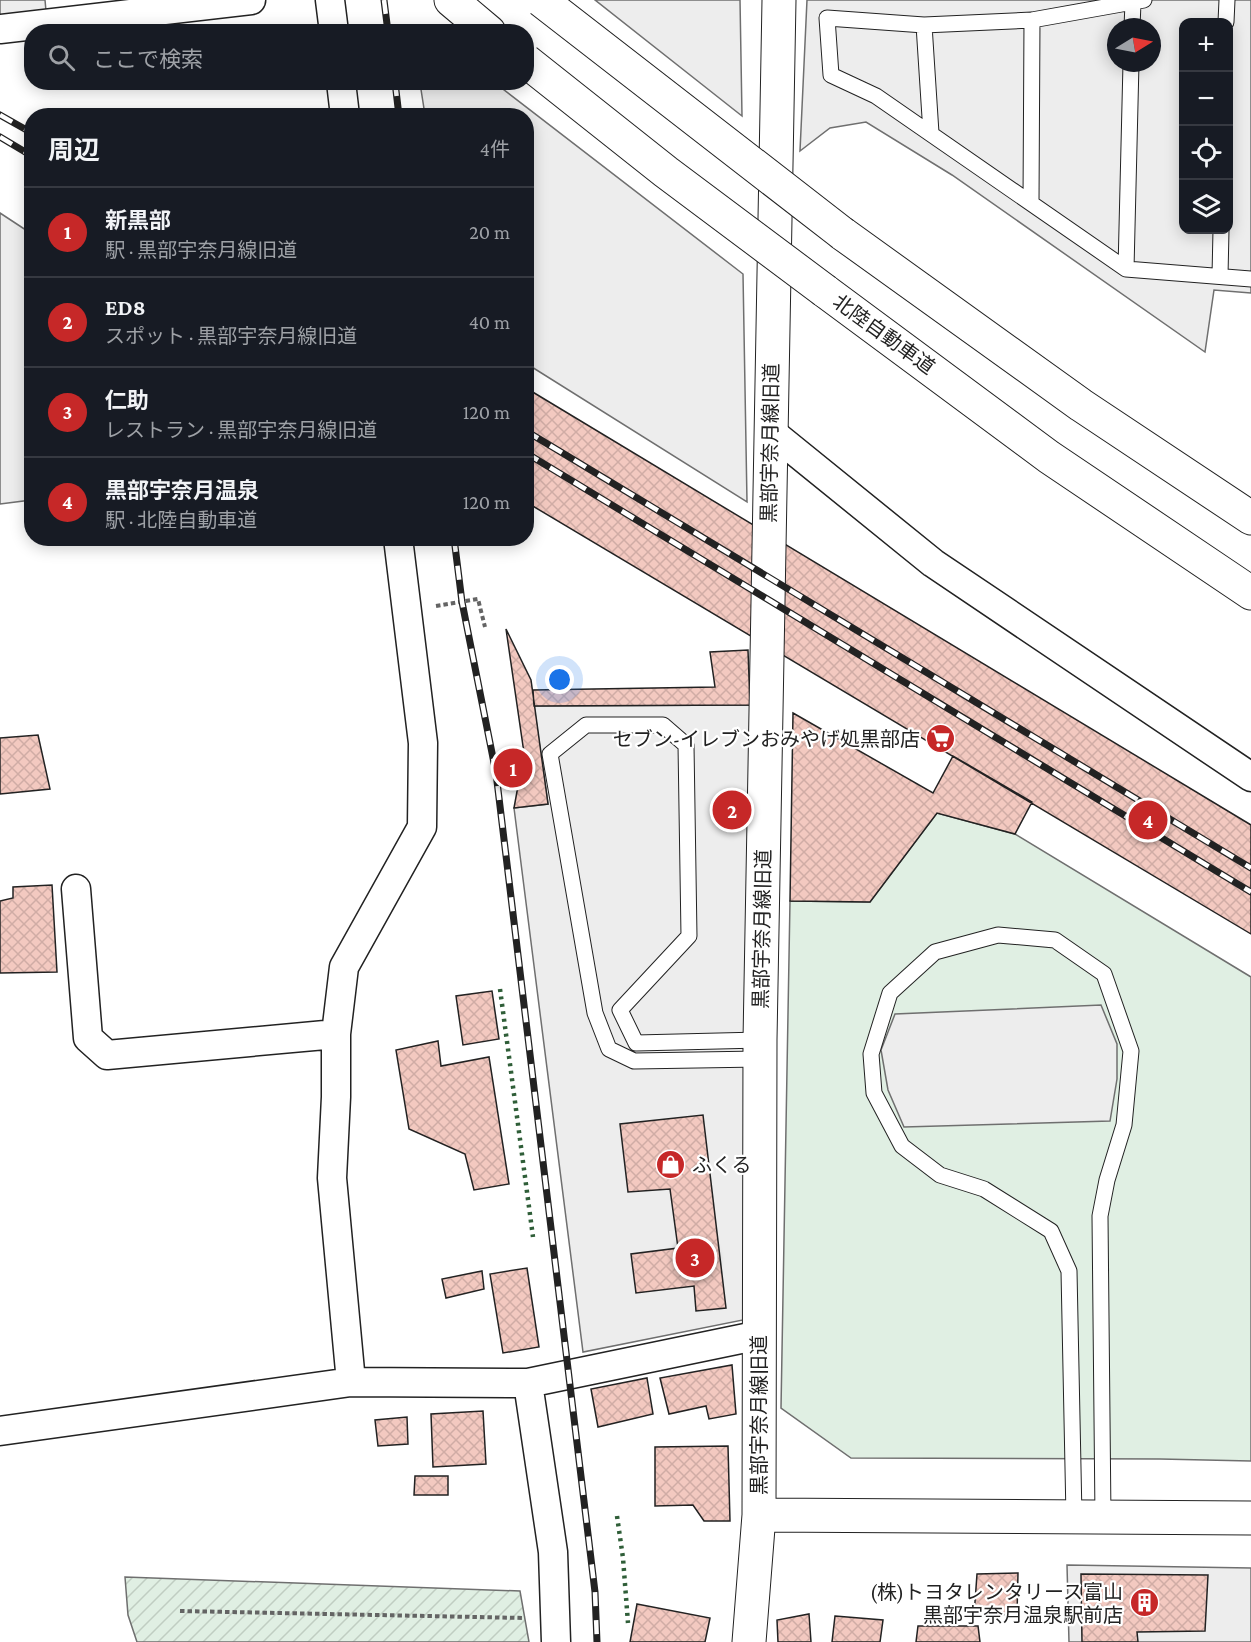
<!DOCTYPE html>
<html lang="ja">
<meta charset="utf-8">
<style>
body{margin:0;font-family:"Crimson Pro","Noto Sans JP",serif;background:#242831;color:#f1f3f6}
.controls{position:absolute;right:18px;top:18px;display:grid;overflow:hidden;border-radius:12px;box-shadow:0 3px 15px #0003}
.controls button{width:54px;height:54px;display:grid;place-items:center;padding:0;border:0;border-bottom:2px solid #363941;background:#171b24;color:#f1f3f6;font:30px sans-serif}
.compass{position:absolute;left:1107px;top:18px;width:54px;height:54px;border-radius:50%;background:#171b24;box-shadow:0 3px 15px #0003;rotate:80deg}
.you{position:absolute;left:560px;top:680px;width:21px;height:21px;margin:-15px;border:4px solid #fff;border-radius:50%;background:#1a73e8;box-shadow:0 0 0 9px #1a73e833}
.badge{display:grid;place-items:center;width:39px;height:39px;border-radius:50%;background:#c62828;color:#fff;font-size:20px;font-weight:700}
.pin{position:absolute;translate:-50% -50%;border:3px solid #fff;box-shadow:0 2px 6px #0006}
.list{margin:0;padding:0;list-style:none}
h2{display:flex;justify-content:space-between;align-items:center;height:78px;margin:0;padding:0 24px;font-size:26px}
h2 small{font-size:20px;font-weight:400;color:#9ea1a6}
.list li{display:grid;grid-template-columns:39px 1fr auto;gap:18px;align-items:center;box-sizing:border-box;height:90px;padding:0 24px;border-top:2px solid #363941}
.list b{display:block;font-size:22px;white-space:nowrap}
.list p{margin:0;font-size:20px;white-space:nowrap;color:#9ea1a6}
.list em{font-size:20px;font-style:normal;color:#9ea1a6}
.icon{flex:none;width:33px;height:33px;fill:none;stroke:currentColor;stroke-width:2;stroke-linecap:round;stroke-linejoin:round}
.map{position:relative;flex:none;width:1251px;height:1642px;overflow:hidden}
.search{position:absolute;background:#171b24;box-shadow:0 3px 15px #0003;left:24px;top:24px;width:510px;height:66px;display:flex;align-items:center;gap:15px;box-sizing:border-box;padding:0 21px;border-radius:24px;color:#9ea1a6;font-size:22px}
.panel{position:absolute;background:#171b24;box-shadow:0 3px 15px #0003;left:24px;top:108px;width:510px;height:438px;border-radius:24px}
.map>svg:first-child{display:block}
.green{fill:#e0efe3;stroke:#6f6f6f;stroke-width:1.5}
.garden{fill:url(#garden-furrows);stroke:#6f6f6f;stroke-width:1.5}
.parking{fill:#ededed;stroke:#6f6f6f;stroke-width:1.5;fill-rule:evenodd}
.building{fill:url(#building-cross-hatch);stroke:#222;stroke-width:1.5}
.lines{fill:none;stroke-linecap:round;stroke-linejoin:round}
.service-casing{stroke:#222;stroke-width:17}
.minor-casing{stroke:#222;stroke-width:31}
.tertiary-casing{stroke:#222;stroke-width:35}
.motorway-casing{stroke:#222;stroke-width:35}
.path{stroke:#646464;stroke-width:4;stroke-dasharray:4.5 3;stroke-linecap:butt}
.service{stroke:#fff;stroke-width:15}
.minor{stroke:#fff;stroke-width:28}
.tertiary{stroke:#fff;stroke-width:33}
.motorway{stroke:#fff;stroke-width:33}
.rail-casing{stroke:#222;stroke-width:7}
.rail{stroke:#fff;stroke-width:4.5;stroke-dasharray:14;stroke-linecap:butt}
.motorway-bridge-casing{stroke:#222;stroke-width:35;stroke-linecap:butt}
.motorway-bridge{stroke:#fff;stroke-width:33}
.hedge{stroke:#2f5e38;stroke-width:4.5;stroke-dasharray:3 4.5;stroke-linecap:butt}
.labels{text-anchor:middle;stroke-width:4.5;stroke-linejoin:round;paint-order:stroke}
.street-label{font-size:20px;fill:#222;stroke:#fff}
.poi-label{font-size:20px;fill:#222;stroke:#fff;text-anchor:end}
</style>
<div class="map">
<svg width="1251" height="1642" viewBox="0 0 1251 1642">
<defs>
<pattern id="garden-furrows" width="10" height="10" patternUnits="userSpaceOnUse" patternTransform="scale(1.5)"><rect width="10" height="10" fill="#e0efe3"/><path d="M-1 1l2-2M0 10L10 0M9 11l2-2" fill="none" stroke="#c0cdc2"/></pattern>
<pattern id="building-cross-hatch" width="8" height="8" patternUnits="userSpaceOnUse" patternTransform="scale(1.5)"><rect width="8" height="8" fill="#f3c9c0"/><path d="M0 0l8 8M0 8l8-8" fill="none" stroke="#d0aca5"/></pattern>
</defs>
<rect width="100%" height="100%" fill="#fff"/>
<path class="green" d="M937,813L1015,834L1251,977V1461L1160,1459L851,1458L781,1408L790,901L870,902Z"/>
<path class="garden" d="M125,1577L520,1591L529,1642H137L128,1615Z"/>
<path class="parking" d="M0,0H45L46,11L0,16Z
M595,0H740L742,116Z
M807,0H1251V293L1214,290L1205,352L952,175L866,122L830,128L800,151ZM1184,22H1228V230H1184ZM1116,27H1152V63H1116Z
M420,83H495L743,274L747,502L527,364L526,116L425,115Z
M0,213L32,234L31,500L0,504Z
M750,705L743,1320L583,1352L514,808L548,804L534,706Z
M1101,1005L1117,1044V1079L1110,1121L904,1127L888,1090L881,1050L895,1014Z
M1067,1565L1251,1568V1642H1069Z"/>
<path class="building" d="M526,388L1251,825V934L526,502Z
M506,629L531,680L548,804L514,808L524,753Z
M748,650L750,705L534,706L533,690L715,687L710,652Z
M793,713L933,793L953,756L1032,802L1015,834L937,813L870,902L790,901Z
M38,735L50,789L0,794V738Z
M52,885L57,972L0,973V901L13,898V887Z
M492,991L499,1039L463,1045L456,996Z
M438,1041L441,1066L489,1057L509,1184L474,1190L465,1154L409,1129L396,1050Z
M703,1115L726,1308L696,1311L694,1286L636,1293L631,1254L678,1248L670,1189L628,1192L620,1124Z
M527,1268L539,1347L503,1353L490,1274Z
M482,1271L484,1289L446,1298L442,1279Z
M732,1365L736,1414L709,1419L706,1406L669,1414L660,1378Z
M647,1378L653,1414L598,1427L591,1389Z
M483,1411L486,1464L433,1467L431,1414Z
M407,1417L408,1444L378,1446L375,1420Z
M728,1446L730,1521H704L693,1505L655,1506V1447Z
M415,1476H448V1495H414Z
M1018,1573L1017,1614L974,1616L977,1574Z
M1081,1574L1208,1575L1205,1631L1137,1632L1138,1642H1082Z
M637,1604L710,1618L705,1642H630Z
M809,1614L811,1642H778L777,1620Z
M835,1616L883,1620L880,1642H832Z
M918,1626H978L980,1642H916Z"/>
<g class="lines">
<defs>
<path id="service" d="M1144,0L1032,20L924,25L827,18L831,75L876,96L1126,269L1251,279
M1226,22L1227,0
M924,25L931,133
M1132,27L1133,3
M1031,202L1032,20
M1126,269L1131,63
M1220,276L1221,230
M760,1059L634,1061L609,1049L595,1013L550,754L586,725H663L686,745L689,936L620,1010L636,1043L760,1040
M1074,1517L1069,1271L1051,1231L984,1189L940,1175L902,1146L874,1093L871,1054L890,993L935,952L998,935L1055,940L1104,974L1131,1051L1124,1125L1107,1180L1100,1216L1103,1517"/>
<path id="minor" d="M330,0L334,32
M0,29L251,0
M341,82L345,116
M770,431L933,563L1251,777
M76,889L88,1038L107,1055L336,1034
M351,1382L332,1178L336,1097V1034L344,967L422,827L423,743L398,538
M528,1383L553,1552L556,1642
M0,1431L351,1382L528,1383L760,1335"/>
<path id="tertiary" d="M759,1515L1251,1518
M749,1642L759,1515L760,1040L779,0"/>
<path id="motorway" d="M451,0L489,32
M843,234L1081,405L1251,518
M825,291L1049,457L1251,593"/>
</defs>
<use href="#service" class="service-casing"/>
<use href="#minor" class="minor-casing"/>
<use href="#tertiary" class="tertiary-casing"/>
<use href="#motorway" class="motorway-casing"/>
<path class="path" d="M436,606L478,599L485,627
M180,1611L525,1618"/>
<use href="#service" class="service"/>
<use href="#minor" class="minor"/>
<use href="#tertiary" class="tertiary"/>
<use href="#motorway" class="motorway"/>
<defs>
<path id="rail" d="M384,0L388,32
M395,82L399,116
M0,115L32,133
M0,137L32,156
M526,431L1251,868
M526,453L1251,892
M454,538L462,602L496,773L595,1592L597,1642"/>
</defs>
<use href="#rail" class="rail-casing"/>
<use href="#rail" class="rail"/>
<defs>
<path id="motorway-bridge" d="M541,0L843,234
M526,61L666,172L825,291"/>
</defs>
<use href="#motorway-bridge" class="motorway-bridge-casing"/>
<use href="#motorway-bridge" class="motorway-bridge"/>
<path class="hedge" d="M500,989L533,1237
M617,1516L623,1558L628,1623"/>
</g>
<defs>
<symbol id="supermarket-disc" viewBox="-11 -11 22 22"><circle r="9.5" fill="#c62828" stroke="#fff"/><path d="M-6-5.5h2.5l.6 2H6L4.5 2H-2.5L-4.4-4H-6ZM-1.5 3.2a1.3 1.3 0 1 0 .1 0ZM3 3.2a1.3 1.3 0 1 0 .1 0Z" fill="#fff"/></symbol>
<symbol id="shop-disc" viewBox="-11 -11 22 22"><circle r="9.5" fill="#c62828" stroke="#fff"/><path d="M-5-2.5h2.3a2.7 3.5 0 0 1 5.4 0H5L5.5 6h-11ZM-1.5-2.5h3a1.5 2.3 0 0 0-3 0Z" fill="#fff"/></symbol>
<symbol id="building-disc" viewBox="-11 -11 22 22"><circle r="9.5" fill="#c62828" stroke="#fff"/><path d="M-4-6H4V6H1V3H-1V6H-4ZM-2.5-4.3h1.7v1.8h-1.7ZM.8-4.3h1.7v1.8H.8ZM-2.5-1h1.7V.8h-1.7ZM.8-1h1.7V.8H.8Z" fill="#fff"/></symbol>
</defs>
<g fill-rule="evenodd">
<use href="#supermarket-disc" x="924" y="722" width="33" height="33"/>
<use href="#shop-disc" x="654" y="1148" width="33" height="33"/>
<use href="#building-disc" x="1128" y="1586" width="33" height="33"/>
</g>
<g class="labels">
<g class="street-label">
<text transform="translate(884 334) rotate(36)" y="7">北陸自動車道</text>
<text transform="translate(770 443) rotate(-89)" y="7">黒部宇奈月線旧道</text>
<text transform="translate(762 929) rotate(-89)" y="7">黒部宇奈月線旧道</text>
<text transform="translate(759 1415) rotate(-90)" y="7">黒部宇奈月線旧道</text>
</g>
<g class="poi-label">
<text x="920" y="746">セブン-イレブンおみやげ処黒部店</text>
<text x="692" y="1172" text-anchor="start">ふくる</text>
<text x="1123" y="1599">(株)トヨタレンタリース富山<tspan x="1123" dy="23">黒部宇奈月温泉駅前店</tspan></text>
</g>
</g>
</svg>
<div class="controls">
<button>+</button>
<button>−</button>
<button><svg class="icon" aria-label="locate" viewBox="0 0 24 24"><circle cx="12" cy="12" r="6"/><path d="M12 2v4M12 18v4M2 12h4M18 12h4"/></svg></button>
<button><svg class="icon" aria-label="layers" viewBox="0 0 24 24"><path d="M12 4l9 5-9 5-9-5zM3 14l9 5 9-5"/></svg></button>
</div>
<svg class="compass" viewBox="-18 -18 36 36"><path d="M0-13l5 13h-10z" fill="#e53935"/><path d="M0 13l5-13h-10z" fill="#9ea1a6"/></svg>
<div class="you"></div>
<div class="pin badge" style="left:513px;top:768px">1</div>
<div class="pin badge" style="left:732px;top:810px">2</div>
<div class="pin badge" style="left:695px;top:1258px">3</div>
<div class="pin badge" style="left:1148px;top:820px">4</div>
<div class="search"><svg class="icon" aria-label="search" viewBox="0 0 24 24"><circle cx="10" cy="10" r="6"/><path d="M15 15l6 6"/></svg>ここで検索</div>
<section class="panel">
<h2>周辺<small>4件</small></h2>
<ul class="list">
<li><span class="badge">1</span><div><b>新黒部</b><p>駅 · 黒部宇奈月線旧道</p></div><em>20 m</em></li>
<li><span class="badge">2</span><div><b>ED8</b><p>スポット · 黒部宇奈月線旧道</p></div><em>40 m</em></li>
<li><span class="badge">3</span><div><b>仁助</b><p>レストラン · 黒部宇奈月線旧道</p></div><em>120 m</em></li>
<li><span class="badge">4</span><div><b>黒部宇奈月温泉</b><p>駅 · 北陸自動車道</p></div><em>120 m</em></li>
</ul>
</section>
</div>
